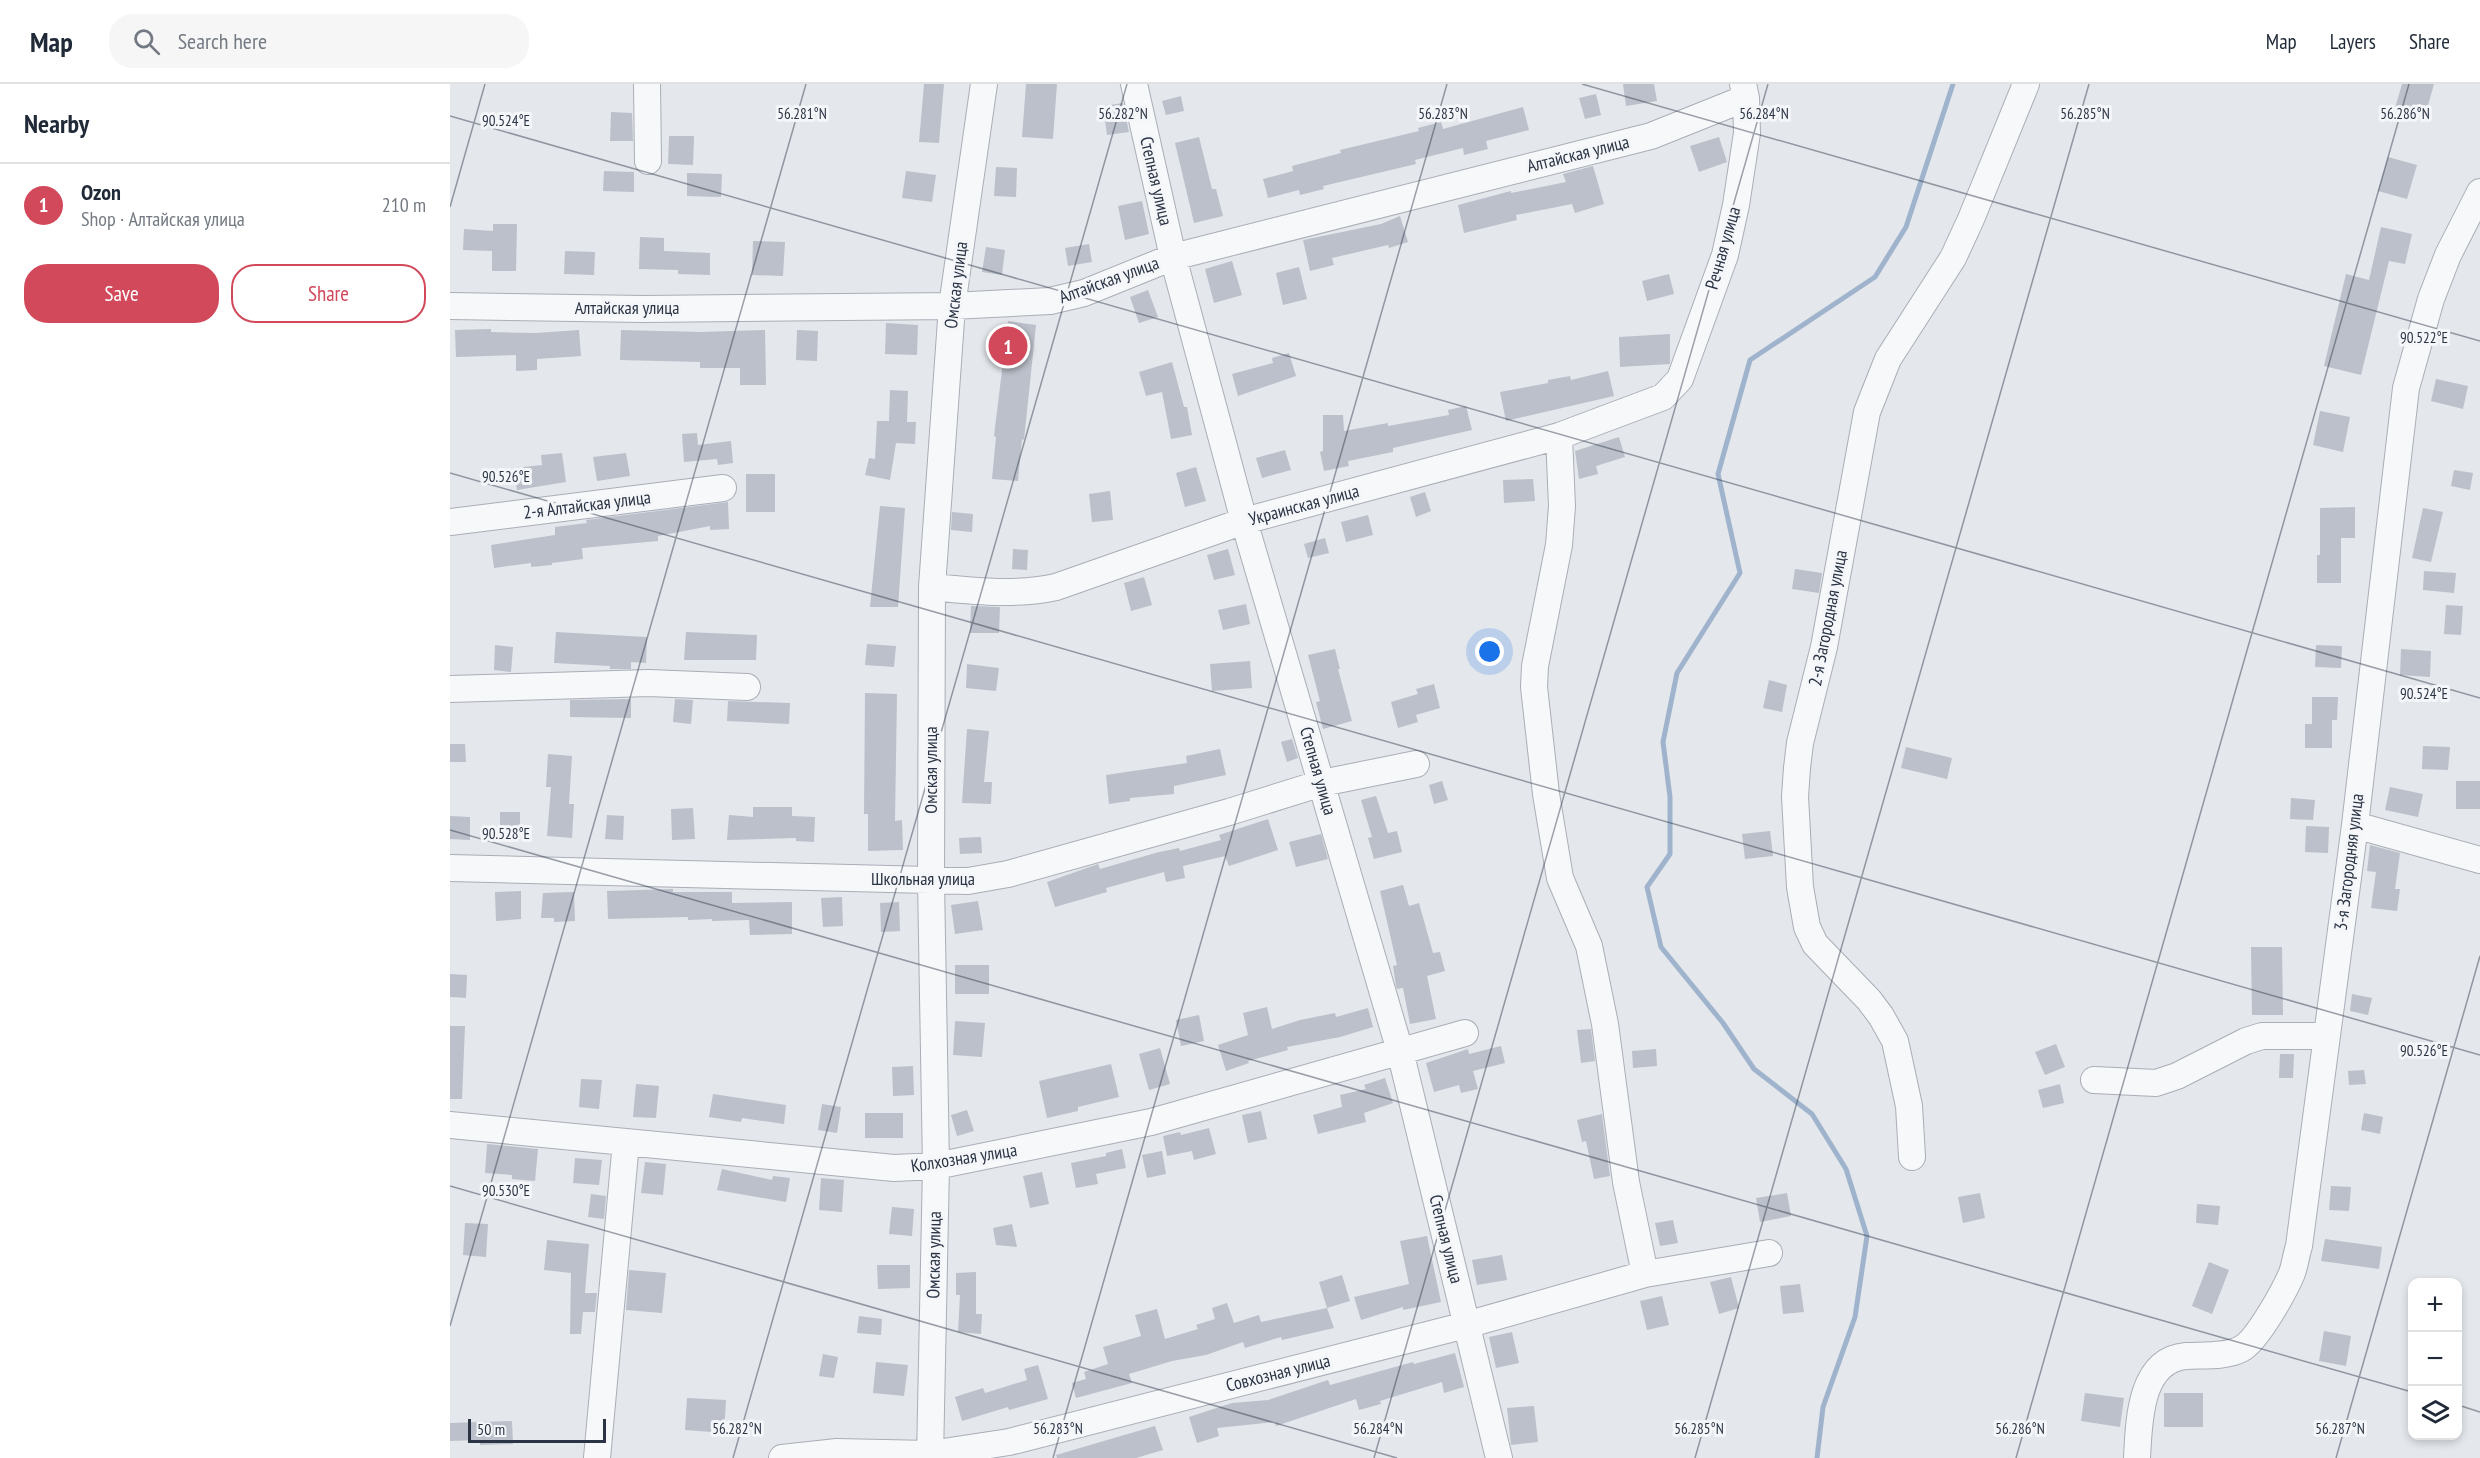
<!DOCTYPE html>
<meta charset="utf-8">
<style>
body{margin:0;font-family:"PT Sans Narrow",sans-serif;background:#f6f6f7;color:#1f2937}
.controls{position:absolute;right:18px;bottom:18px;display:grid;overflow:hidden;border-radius:12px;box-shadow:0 3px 9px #0003}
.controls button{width:54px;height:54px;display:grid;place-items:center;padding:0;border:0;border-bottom:2px solid #e0e1e3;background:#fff;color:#1f2937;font:30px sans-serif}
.scale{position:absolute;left:18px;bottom:15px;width:138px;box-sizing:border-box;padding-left:6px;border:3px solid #2b3445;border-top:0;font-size:16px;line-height:21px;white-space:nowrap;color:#2b3445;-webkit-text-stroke:4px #f4f6f9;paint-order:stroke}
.you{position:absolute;left:1040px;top:568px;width:21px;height:21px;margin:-15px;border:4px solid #fff;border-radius:50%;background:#1a73e8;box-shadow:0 0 0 9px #1a73e833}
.badge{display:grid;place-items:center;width:39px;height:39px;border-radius:50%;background:#d1495b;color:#fff;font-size:20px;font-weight:700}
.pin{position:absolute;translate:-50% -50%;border:3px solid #fff;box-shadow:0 2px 6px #0006}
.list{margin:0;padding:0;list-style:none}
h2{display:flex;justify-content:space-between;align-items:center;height:78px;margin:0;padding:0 24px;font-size:26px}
h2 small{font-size:20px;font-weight:400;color:#747a83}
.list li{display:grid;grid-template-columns:39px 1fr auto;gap:18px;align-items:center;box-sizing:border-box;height:84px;padding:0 24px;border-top:2px solid #e0e1e3}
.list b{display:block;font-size:22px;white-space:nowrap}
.list p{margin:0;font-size:20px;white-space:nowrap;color:#747a83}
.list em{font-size:20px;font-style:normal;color:#747a83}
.actions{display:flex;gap:12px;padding:18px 24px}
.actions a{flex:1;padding:14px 0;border:2px solid #d1495b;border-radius:24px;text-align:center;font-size:21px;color:#d1495b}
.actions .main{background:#d1495b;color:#fff}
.icon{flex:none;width:33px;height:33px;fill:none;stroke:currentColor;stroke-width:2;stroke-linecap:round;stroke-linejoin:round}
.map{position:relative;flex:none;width:2030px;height:1374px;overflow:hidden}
header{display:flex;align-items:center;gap:36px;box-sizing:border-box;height:84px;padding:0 30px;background:#fff;border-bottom:2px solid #e0e1e3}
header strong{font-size:28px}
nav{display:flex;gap:33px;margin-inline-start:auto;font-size:21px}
.search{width:420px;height:54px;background:#f6f6f7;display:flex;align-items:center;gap:15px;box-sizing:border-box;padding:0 21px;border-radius:24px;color:#747a83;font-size:22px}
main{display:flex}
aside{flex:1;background:#fff}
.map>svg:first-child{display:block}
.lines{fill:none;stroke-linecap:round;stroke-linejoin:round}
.stream{stroke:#9fb4cc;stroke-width:5}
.building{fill:#bbc0ca}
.minor-casing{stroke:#a9aeb7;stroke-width:28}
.minor{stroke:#f7f8fa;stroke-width:26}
.ticks{fill:none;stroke:#2b3445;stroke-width:1.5;stroke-opacity:0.45}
.labels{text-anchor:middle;stroke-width:6;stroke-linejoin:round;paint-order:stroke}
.street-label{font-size:18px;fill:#2b3445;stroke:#f4f6f9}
.ticks-label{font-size:15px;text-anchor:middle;fill:#2b3445;stroke:#f4f6f9;stroke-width:6;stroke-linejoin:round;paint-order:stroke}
</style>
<header>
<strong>Map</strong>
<div class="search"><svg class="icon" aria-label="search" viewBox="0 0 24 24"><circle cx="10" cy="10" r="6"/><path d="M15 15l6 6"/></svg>Search here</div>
<nav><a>Map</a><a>Layers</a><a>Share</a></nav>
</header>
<main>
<aside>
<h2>Nearby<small></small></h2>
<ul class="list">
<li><span class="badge">1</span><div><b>Ozon</b><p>Shop · Алтайская улица</p></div><em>210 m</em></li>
</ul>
<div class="actions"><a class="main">Save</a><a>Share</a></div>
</aside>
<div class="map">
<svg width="2030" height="1374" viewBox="0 0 2030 1374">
<rect width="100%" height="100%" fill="#e4e7ec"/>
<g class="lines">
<path class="stream" d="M1367,1374L1373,1323L1405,1233L1417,1152L1396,1085L1362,1030L1304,985L1273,939L1211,863L1197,803L1220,770V713L1213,658L1227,589L1290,489L1268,390L1300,276L1425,193L1456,143L1503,0"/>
</g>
<path class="building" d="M474,0H494L489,59L469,58Z
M576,0H607L603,55L572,53Z
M1173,0H1204L1207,17L1176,22Z
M1952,0H1984L1975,32L1945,24Z
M1146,10L1151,31L1135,35L1129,14Z
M731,12L734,27L716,31L712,17Z
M673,19L679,48L657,51L653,22Z
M1073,23L1079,46L1036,57L1038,65L1014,71L1013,64L965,76L966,80L873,102L874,105L850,111L849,106L818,114L813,95L843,87L842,82L891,69L890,66L969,47L968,44L991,38L993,45Z
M161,28L182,29L183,57H160Z
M219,52H244L243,81L218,80Z
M749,53L762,105H766L773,132L744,139L725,59Z
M1269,53L1277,78L1249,88L1240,62Z
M1938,73L1967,81L1957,115L1928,107Z
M1143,82L1154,120L1125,129L1122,120L1066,131L1067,136L1014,149L1008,121L1061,107V109L1116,98L1113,90Z
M546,83L567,84L566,113L544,112Z
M154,87L184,88V108L153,107Z
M456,87L486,91L482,118L452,114Z
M237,89L272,90L271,113L237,112Z
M692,117L699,150L675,156L668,122Z
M950,132L958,158L939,164L938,161L882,174L884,181L860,187L853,156L931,140Z
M43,140H67L66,187H42V167L13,166L14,145L43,147Z
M1931,143L1962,150L1955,180L1939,177L1911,291L1874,282L1896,190L1919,196Z
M190,153L214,154V167L260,169V191L228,190V186L189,185Z
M303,157L335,158L333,192L302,191Z
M639,160L642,178L618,182L615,164Z
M536,163L555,166L552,191L532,188Z
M115,167L145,168L144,191L114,190Z
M782,177L792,211L764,219L755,185Z
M849,183L857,215L833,221L826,189Z
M1219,190L1224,210L1197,217L1192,197Z
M698,206L708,233L689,239L680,213Z
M558,237L586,241L574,356L572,355L568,397L542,395L546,353L544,352Z
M436,239L468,241L467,271L435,270Z
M41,245V248L86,249L129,246L131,272L87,275V286L66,287V271L6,273L5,246Z
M171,246L250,248L315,246L316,301H290V284H250V278L170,276Z
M347,246L368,247L367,277L346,276Z
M1220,250V280L1170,283L1169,253Z
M839,269L846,292L788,312L782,290L823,279L822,274Z
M722,278L734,323H737L742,351L721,355L712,308L696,312L689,288Z
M1158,287L1164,312L1056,337L1050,308L1098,299V296L1120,292L1121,296Z
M1986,295L2018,302L2013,325L1981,317Z
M440,306L458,307L457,338H466L465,360L446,359L440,396L415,391L419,374L425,375L427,337H439Z
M1016,322L1022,346L943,364V368L898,377L899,382L874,387L870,368L873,367V331H893L894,347L938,339V342L999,331L998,326Z
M1870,327L1900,333L1893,368L1863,361Z
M247,349L248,361L281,357L283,379L268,381L267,375L234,378L232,350Z
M1169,353L1175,373L1146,382L1148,390L1129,395L1125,367Z
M835,366L841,386L812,394L806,374Z
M112,369L116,398L67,406L64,384L92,381L91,371Z
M176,369L180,392L147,397L143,373Z
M746,383L756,417L735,423L726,389Z
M2004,386L2023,389L2020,406L2001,402Z
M296,390H325V428H296Z
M1083,395L1085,417L1054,419L1053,396Z
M660,407L663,436L642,438L639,410Z
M975,408L981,427L966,433L960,413Z
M278,418L279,445L260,446V442L208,452V457L132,464L133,475L102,479V481L81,483V479L44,484L41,461L105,451V443L137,439L136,436Z
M430,422L455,424L448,523H420Z
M1905,423V454H1891V499H1867V471H1870V424Z
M1973,424L1993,428L1981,478L1962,474Z
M502,428L523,430L522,448L501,446Z
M918,431L923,451L896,458L891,438Z
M875,454L879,469L858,474L854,460Z
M563,465L578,466L577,486L562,485Z
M778,465L785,491L764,496L757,471Z
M1345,485L1372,489L1369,509L1342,505Z
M1974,487L2006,489L2004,509L1973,506Z
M694,493L702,521L681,527L674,499Z
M796,520L800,540L773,546L768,526Z
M1996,521L2013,522L2011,551L1994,550Z
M521,522L550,523L549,549H520Z
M106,548L197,553L196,579L181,578V585H160V582L104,579Z
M236,548L307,551L306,576H234Z
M417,560L446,562L444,583L415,581Z
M45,561L63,563L61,588L44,586Z
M1866,561L1892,562L1891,584L1865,583Z
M885,565L890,585H888L902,637L873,645L866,618L870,617L858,571Z
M1951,565L1981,567L1980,593L1950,591Z
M800,577L802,604L762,607L760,580Z
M517,580L549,584L546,607L516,604Z
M1319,596L1337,601L1332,628L1313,624Z
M984,600L990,624L966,631L968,638L948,644L941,618L968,610L966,605Z
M415,609L447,610L445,737L452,736L453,766L418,767V730H414Z
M1862,613H1888L1887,636H1882V664H1855V640H1862Z
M181,615V634L120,633V616Z
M225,615L243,616L241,640L223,638Z
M278,617L340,619L339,640L277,637Z
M517,645L539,647L534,698H542L541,720L512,719Z
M842,655L848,674L837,678L831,658Z
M0,660H15L16,678H0Z
M1973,662L2000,663L1998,686L1972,685Z
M1456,663L1502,674L1497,695L1451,684Z
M770,665L776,691L724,702V710L680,714V717L659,720L656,691L737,679L736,672Z
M98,670L122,672L119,720H124L122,754L97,752L101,703H96Z
M992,697L998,716L984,720L979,701Z
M2006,697H2030V725H2006Z
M1940,703L1973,710L1968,733L1935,726Z
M926,712L938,749L947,747L952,768L924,775L918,754L922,753L911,716Z
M1841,714L1865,716L1863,736L1840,735Z
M303,723H342V732L365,733L364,758L346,757V754L277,756L279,731L303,733Z
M243,724L245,755L222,756L221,725Z
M50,728H70V756H50Z
M157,731L174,732L173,756L155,755Z
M0,732L20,733V756L0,755Z
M818,735L828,766L779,782L775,772L733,782L735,794L716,798L714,788L656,804L657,808L605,823L597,798L648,780L650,785L709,768L729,764L730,767L771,756L769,751Z
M1856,742L1879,743L1878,769L1855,768Z
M1320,747L1323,772L1295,775L1292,750Z
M871,750L878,775L846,783L839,758Z
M531,753L532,769L510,770L509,754Z
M1920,761L1950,769L1945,805H1950L1947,827L1921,824L1926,788L1917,787Z
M953,801L959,822L969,819L983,869L990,868L995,887L977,892L986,935L960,940L953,904L947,905L946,902L943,882L947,881L930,807Z
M223,805V808H282V819L342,818V850L300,851L299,836L262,837V835L238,836V833L158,835L157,807Z
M71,807V835L46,837L45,808Z
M124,808L125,837L104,838V834H91L93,809Z
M392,813L393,842L373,843L371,814Z
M528,817L533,846L505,850L501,821Z
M449,818L450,847L431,848L430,819Z
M1801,863H1832L1833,931H1802Z
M505,881H539V910H505Z
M0,890L17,891L16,914L0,913Z
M1902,910L1922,914L1918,931L1900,927Z
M817,923L822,945L850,936L885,929L886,933L918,924L923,943L890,953L837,963L838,966L798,977L799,979L776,987L768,961L798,951L793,929Z
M749,931L754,957L731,962L726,936Z
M505,937L535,939L532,973L503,971Z
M0,942H15L12,1015H0Z
M1141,945L1145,977L1131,979L1127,946Z
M1606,960L1615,983L1595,991L1585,968Z
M1051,962L1055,979L1023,987L1028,1005L1011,1009L1009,1001L984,1008L976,979L1018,965L1019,970Z
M710,964L720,1000L699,1006L689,970Z
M1206,965L1207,982L1183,984L1182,967Z
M1830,970H1844L1843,994H1829Z
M661,980L669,1013L628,1023V1027L597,1034L589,997Z
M463,982L464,1011L443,1012L442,983Z
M1914,986L1916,1000L1899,1001L1898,987Z
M935,994L943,1019L914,1029L916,1038L868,1050L863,1031L892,1023L890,1011L916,1005L914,1001Z
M131,995L152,996L149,1025L129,1023Z
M186,1000L209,1002L206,1034L183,1033Z
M1610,1000L1614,1019L1593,1024L1588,1006Z
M263,1010L336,1021L334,1040L292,1034L291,1038L259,1033Z
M372,1020L391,1023L387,1049L368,1046Z
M517,1026L524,1047L507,1052L501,1031Z
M811,1027L817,1055L798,1059L792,1031Z
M415,1029H453V1054H415Z
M1914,1029L1933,1033L1930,1050L1911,1046Z
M1152,1030L1160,1092L1144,1095L1136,1057L1132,1058L1127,1036Z
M759,1044L766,1070L744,1076L742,1067L717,1072L713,1052L730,1048L731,1051Z
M37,1060L88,1065L85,1097L62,1095V1091L35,1089Z
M672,1065L676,1084L646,1090L648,1100L626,1104L621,1079L656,1072V1069Z
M712,1067L716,1090L697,1094L692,1071Z
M125,1074L152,1076L149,1101L123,1099Z
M195,1078L216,1080L213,1111L191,1109Z
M272,1085L322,1096L323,1092L340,1094L336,1118L267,1106Z
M592,1088L599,1120L580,1124L573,1092Z
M371,1094L394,1096L392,1128L369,1126Z
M1881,1102L1901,1103L1899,1127L1879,1126Z
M1337,1109L1341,1132L1310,1138L1306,1114Z
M1530,1109L1535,1134L1513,1139L1508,1113Z
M141,1110L156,1112L154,1135L138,1133Z
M1747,1120L1770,1122L1768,1141L1746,1139Z
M442,1123L464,1125L462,1152L439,1150Z
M1223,1136L1228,1159L1210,1162L1205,1139Z
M15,1139L38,1140L36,1173L13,1171Z
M562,1140L567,1163L546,1161L543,1144Z
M977,1152L991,1218L953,1226V1223L911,1236L904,1213L959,1200L950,1157Z
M1875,1155L1932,1163L1929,1185L1871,1177Z
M97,1156L139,1160L135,1209H147L145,1228H133L131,1250H120L121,1189L94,1186Z
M1052,1171L1057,1196L1027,1201L1022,1176Z
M1759,1178L1779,1186L1762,1230L1742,1222Z
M427,1181H460V1204L428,1205Z
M179,1186L216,1189L212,1229L176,1226Z
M526,1188V1230H532L531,1250L508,1248L510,1211H506V1189Z
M892,1191L900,1217L877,1224L869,1198Z
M1281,1193L1289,1224L1269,1230L1260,1198Z
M1350,1200L1354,1228L1333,1230L1330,1202Z
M1212,1212L1219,1241L1197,1246L1190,1217Z
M777,1219L784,1239L809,1231L811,1238L877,1224L884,1244L832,1256L831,1253L795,1264L793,1258L756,1271L722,1277L679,1290L682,1299L626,1314L622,1299L636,1295L634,1288L658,1280L653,1263L691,1252L685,1231L707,1225L715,1255L748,1245L746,1241L765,1235L762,1224Z
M409,1232L432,1235L431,1251L407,1249Z
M1874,1247L1901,1252L1896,1282L1869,1277Z
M1062,1248L1069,1279L1046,1284L1039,1253Z
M1005,1269L1014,1303L994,1309L992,1298L930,1317L931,1320L909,1326L906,1315L826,1342L825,1338L767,1344L769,1352L747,1359L739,1333L782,1319L818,1316L878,1296L880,1301L963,1278L964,1280Z
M373,1270L388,1273L384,1294L369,1292Z
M426,1278L458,1281L454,1312L423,1309Z
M588,1281L598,1315L559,1326L558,1323L512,1337L505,1313L533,1304L535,1309L577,1296L574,1285Z
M1635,1309L1674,1314L1670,1343L1631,1337Z
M1714,1309H1753V1343H1714Z
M237,1314L276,1316L274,1349L235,1346Z
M1084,1322L1088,1358L1061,1361L1057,1324Z
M62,1337L63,1360L30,1361V1356L0,1357V1339Z
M705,1342L713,1366L686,1374H607L606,1371Z"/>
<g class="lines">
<defs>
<path id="minor" d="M197,0L198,77
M684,0L723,173L794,437L950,967L1049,1374
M0,222L194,225L502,222L600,217L634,209L723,173L1201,52L1296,14
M1109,352L1112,422L1109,461L1085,582L1084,603L1096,710L1110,794L1139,862L1155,940L1176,1098L1195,1190
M0,438L273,404
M482,503C524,507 564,512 606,503L794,437L1109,352L1213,313L1230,295L1275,171L1286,121L1297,49L1296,14L1293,0
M0,605L199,599L297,603
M1905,741L2030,776
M0,784L518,797L558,790L779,728L872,699L966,680
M1644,996L1706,999L1727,992L1796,957L1812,952H1876
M0,1041L444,1084L486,1082L701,1038L1015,949
M1462,1073L1459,1022L1445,957L1431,932L1419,916L1365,860L1357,843L1350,803L1345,713L1347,684L1350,659L1374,563L1417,328L1438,275L1503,174L1521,135L1576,0
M147,1374L176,1058
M332,1374L387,1368L480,1370L559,1358L1016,1241L1195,1190L1319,1169
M480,1374L486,1082L481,797L482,503L502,222L534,0
M1687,1374C1689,1339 1689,1276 1736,1272C1753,1271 1776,1273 1791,1265C1807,1257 1835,1206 1842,1189C1845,1181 1846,1171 1849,1162L1905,741L1956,304L1981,215L1998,171L2030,108"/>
</defs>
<use href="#minor" class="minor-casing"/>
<use href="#minor" class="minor"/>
</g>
<path class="ticks" d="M1132,0L2030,257M0,32L2030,614M0,123L35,0M0,389L2030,971M0,746L1962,1308M0,1102L947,1374M0,1242L356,0M2008,1321L2030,1328M283,1374L677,0M603,1374L997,0M924,1374L1318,0M1245,1374L1639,0M1566,1374L1959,0M1886,1374L2030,872"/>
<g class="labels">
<g class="street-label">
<text transform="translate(1128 70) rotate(-14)" y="6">Алтайская улица</text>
<text transform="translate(706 97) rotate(77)" y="6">Степная улица</text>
<text transform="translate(1273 164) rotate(-74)" y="6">Речная улица</text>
<text transform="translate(659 196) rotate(-20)" y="6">Алтайская улица</text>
<text transform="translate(506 201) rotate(-83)" y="6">Омская улица</text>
<text x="177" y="230">Алтайская улица</text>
<text transform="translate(137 421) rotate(-7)" y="6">2-я Алтайская улица</text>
<text transform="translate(854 421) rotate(-15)" y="6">Украинская улица</text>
<text transform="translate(1378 534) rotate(-79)" y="6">2-я Загородная улица</text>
<text transform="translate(481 686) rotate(-90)" y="6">Омская улица</text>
<text transform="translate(868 687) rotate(74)" y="6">Степная улица</text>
<text transform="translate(1899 778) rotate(-83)" y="6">3-я Загородняя улица</text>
<text x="473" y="801">Школьная улица</text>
<text transform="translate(514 1074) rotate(-9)" y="6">Колхозная улица</text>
<text transform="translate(996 1155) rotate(76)" y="6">Степная улица</text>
<text transform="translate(484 1171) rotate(-89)" y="6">Омская улица</text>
<text transform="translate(828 1289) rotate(-14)" y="6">Совхозная улица</text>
</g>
</g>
<g class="ticks-label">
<text x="352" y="35">56.281°N</text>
<text x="673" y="35">56.282°N</text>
<text x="993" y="35">56.283°N</text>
<text x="1314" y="35">56.284°N</text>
<text x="1635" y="35">56.285°N</text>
<text x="1955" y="35">56.286°N</text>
<text x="56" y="42">90.524°E</text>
<text x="1974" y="259">90.522°E</text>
<text x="56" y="398">90.526°E</text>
<text x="1974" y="615">90.524°E</text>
<text x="56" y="755">90.528°E</text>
<text x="1974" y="972">90.526°E</text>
<text x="56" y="1112">90.530°E</text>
<text x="287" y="1350">56.282°N</text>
<text x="608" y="1350">56.283°N</text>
<text x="928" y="1350">56.284°N</text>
<text x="1249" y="1350">56.285°N</text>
<text x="1570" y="1350">56.286°N</text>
<text x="1890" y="1350">56.287°N</text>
</g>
</svg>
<div class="controls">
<button>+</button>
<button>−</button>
<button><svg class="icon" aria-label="layers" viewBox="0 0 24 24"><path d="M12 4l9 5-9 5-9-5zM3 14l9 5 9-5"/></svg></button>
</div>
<div class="scale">50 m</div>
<div class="you"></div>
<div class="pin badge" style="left:558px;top:262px">1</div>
</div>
</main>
